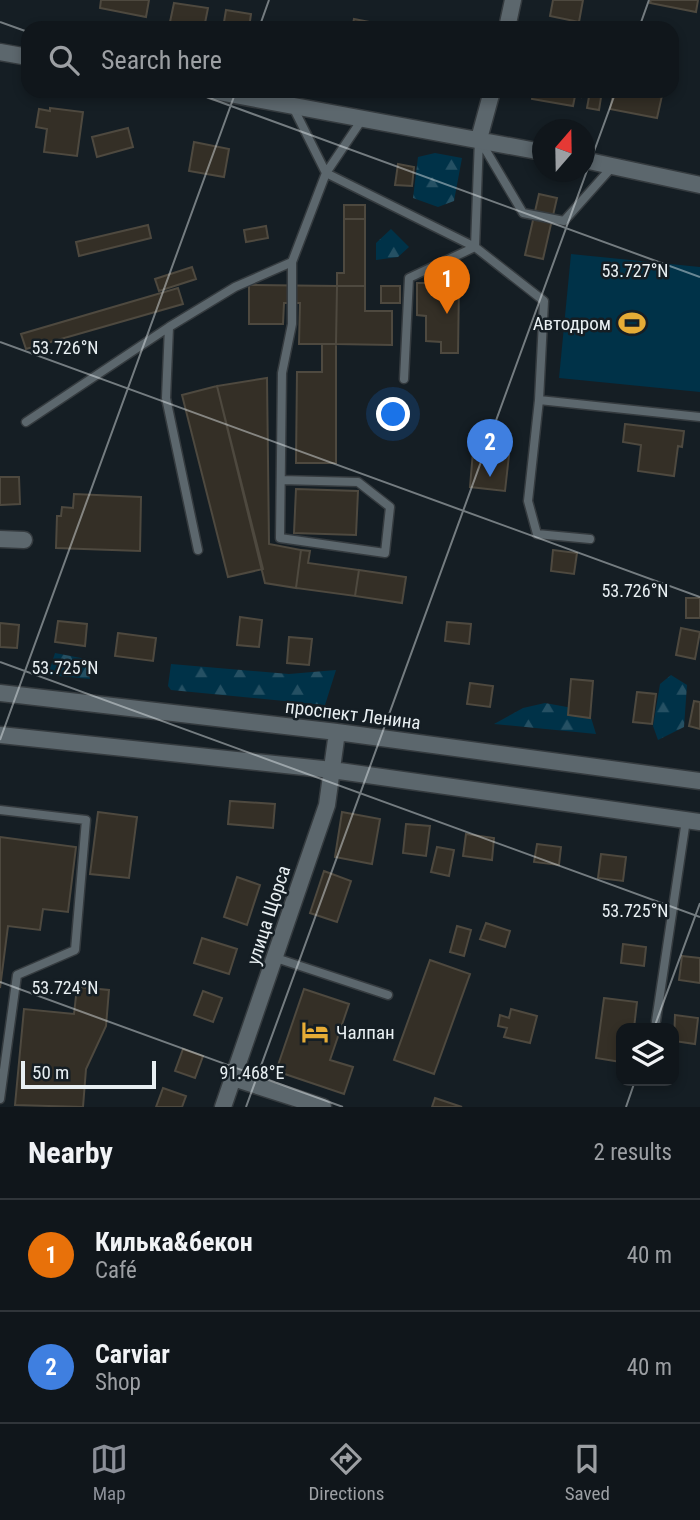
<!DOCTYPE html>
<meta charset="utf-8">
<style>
body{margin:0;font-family:"Roboto Condensed",sans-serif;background:#191f24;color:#f1f3f6}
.controls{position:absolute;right:21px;bottom:21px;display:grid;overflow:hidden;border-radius:14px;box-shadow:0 4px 10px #0003}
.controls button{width:63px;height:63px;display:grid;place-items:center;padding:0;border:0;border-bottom:2px solid #30353a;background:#10161b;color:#f1f3f6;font:35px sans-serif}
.compass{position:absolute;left:532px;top:119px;width:63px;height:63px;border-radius:50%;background:#10161b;box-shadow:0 4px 10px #0003;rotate:20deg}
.scale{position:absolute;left:21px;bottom:18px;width:135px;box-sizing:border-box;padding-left:7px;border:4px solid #e8eff2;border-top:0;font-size:19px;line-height:24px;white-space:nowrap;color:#e8eff2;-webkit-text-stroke:5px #151e24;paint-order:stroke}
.you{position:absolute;left:394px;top:415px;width:24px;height:24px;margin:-18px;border:5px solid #fff;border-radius:50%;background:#1a73e8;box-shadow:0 0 0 10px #1a73e833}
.badge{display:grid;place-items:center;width:46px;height:46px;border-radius:50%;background:#8c9099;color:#fff;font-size:23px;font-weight:700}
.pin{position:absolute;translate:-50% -58px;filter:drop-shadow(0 2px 4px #0008)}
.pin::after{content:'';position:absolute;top:37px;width:24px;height:21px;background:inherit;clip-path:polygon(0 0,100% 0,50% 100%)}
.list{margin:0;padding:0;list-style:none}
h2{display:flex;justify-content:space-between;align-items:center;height:91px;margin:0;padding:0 28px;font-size:30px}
h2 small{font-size:23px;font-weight:400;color:#9c9fa3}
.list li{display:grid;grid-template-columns:46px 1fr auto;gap:21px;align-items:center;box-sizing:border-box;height:112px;padding:0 28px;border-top:2px solid #30353a}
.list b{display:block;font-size:26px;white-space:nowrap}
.list p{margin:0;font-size:23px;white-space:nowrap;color:#9c9fa3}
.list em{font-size:23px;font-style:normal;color:#9c9fa3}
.icon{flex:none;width:38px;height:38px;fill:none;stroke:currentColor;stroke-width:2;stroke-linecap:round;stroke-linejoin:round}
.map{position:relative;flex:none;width:700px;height:1107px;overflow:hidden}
.search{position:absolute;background:#10161b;box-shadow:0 4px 10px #0003;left:21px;right:21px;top:21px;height:77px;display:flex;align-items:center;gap:18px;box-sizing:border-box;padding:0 24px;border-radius:21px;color:#9c9fa3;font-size:26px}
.sheet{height:315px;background:#10161b}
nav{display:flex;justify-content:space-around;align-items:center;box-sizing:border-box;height:98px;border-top:2px solid #30353a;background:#10161b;font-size:19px;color:#9c9fa3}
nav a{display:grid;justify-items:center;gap:4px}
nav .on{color:#8c9099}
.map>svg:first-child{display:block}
.green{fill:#003248}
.forest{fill:url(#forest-firs)}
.building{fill:#342f26;stroke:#4e493f;stroke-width:2}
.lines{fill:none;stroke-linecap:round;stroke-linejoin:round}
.service-casing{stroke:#353b3f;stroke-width:11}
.minor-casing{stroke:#353b3f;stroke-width:19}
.service{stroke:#5c676d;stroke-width:8}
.minor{stroke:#5c676d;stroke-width:16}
.ticks{fill:none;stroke:#e8eff2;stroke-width:2;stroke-opacity:0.45}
.labels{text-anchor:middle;stroke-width:5;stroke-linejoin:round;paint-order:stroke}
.poi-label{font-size:19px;fill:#e8eff2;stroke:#151e24;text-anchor:end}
.street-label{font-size:19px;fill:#e8eff2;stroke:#151e24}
.ticks-label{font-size:18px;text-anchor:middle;fill:#e8eff2;stroke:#151e24;stroke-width:5;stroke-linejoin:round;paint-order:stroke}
</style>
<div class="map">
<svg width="700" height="1107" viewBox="0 0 700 1107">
<defs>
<pattern id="forest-firs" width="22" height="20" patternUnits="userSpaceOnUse" patternTransform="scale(1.75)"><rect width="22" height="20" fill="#003248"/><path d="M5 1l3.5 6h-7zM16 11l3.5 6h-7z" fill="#255063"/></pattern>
</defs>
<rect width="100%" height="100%" fill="#151e24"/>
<path class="green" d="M571,254L700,267V392L559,378Z"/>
<path class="forest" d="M435,153L462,158L454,201L438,207L413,198L418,157Z
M391,229L409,247L398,257L376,260V243Z
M55,653L86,659L90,679L48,675Z
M171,664L289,674L336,670L325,705L171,690L168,686Z
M671,675L687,685L684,727L658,740L653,726L660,684Z
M545,703L589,711L596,734L494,724L523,708Z"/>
<path class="building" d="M101,0H149L146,17L100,8Z
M553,0H583L579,22L550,16Z
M651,0H698L696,12L650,3Z
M174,3L208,8L204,28L170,22Z
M226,10L251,14L249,28H223Z
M354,19L380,24L379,28H352Z
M280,23L310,28H279Z
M533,91H582L581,97L575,96L573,106L532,99Z
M590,91H602L599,110L587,108Z
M614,91H663L657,118L610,109Z
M50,108L83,112L77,156L44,152L47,129L36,127L39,109L50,111Z
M128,128L133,147L97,157L92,137Z
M194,142L229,149L224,177L189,171Z
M398,164L414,167L412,186L395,185Z
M539,194L557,198L543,259L525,255Z
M344,205H365V219H344Z
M344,219H365V286H337V273H344Z
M148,225L151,238L79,256L76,242Z
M266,226L268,238L246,242L244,230Z
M192,267L196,279L159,291L155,279Z
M417,283H459L458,353H441V342L426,341V316L417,315Z
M249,285L337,286L336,344H299L300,303H284L283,324H249Z
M337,286H365V311H392V345L336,344Z
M381,286H400V303H381Z
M178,288L183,304L26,349L21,334Z
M322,344H336V463H296L297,372H322Z
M267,378L269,544L301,550L296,588L265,583L217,386Z
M217,386L263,569L228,577L182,395Z
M625,424L684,431L682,447L678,446L674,476L638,471L641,445L623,442Z
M473,451L509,455L505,491L470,487Z
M0,477H19L20,504L0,505Z
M296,489L358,491L356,535L294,533Z
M74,494L141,497L140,551L56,548L57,516H61L62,507L73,508Z
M301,550L310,551L308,563L359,570L355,596L296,588Z
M553,550L577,553L574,574L551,571Z
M359,570L406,577L402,603L355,596Z
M686,598H700V618H686Z
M240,617L262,620L259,647L237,645Z
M58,621L87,624L85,646L55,642Z
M447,622L471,624L469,644L445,641Z
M0,623L19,625L17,648L0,647Z
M681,628L700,632L695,659L676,655Z
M118,633L156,638L153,661L115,656Z
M289,637L312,639L309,665L287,663Z
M571,679L593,681L590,718L568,715Z
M470,683L493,686L490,707L467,704Z
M637,692L656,694L652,724L633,722Z
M694,701L700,702V729L689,726Z
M230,801L275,804L273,828L228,824Z
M98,812L137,817L129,878L90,874Z
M342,812L380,819L372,864L335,857Z
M406,824L430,826L426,856L403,853Z
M466,834L494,838L492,860L463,856Z
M0,837L76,847L68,912L43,909L40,930L8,926L0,988Z
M537,844L561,847L559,865L534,862Z
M437,847L454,850L449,876L431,872Z
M601,854L626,857L623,881L598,878Z
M324,871L351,881L337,922L310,913Z
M237,877L260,885L247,925L224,917Z
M486,923L510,931L505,947L480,939Z
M457,926L471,930L464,956L450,952Z
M202,938L237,949L229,974L194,963Z
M623,944L646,947L644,966L621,963Z
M682,956L700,958V983L679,980Z
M430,960L470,974L434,1074L394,1060Z
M77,987L109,990L106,1026L86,1069L83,1107L15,1105L24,1009L74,1014Z
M304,989L349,1004L330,1060L353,1067L344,1094L276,1071Z
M203,991L222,998L213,1022L194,1015Z
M604,998L637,1002L634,1028H621V1062L596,1058Z
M511,1009L537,1016L530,1043L504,1037L507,1028L498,1026L500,1015L509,1018Z
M675,1015L698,1018L695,1044L674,1041Z
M183,1049L203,1056L195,1078L175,1071Z
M163,1088L186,1096L182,1107H156Z
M435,1098L462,1107H432Z"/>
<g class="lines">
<defs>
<path id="service" d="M363,118L326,173L475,247
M479,139L475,247L544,301L539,400L700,417
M481,142L523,213L564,221L612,167
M404,379L409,278L475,247
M539,400L528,501L537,534L590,539
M26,422L169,327
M281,480L358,482L390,507L385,553L280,538L282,373L292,324V262L326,173L293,107
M198,550L166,398L169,327L235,287L292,262
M0,810L86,820L75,950L17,975L0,1099
M276,958L388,995
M656,1021L686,820"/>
<path id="minor" d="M507,28L513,0
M0,52L28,57
M213,91L542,152
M479,139L492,91
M584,160L700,185
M0,539L24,540
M0,693L337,732L700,781
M0,735L332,770L700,822
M233,1078L323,1107
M223,1107L327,805L337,732"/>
</defs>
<use href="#service" class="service-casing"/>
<use href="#minor" class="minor-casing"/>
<use href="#service" class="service"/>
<use href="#minor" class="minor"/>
</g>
<path class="ticks" d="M0,22L28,32M259,28L269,0M639,28L649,0M190,91L700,277M0,342L700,597M0,662L700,917M0,740L236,91M0,982L343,1107M654,1028L700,903M246,1107L616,91M626,1107L635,1081"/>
<defs>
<symbol id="stadium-bare" viewBox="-9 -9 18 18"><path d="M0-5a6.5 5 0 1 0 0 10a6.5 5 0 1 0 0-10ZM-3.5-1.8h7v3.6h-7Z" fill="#e6ac36" stroke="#151e24" stroke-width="2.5" paint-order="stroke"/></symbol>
<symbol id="hotel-bare" viewBox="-9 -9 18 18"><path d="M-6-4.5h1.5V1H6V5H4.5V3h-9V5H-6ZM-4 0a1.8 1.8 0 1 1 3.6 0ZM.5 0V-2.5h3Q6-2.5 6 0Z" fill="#e6ac36" stroke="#151e24" stroke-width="2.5" paint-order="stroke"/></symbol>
</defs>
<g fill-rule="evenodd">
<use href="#stadium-bare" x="613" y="304" width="38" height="38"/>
<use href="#hotel-bare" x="296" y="1013" width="38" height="38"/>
</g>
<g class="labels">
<g class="poi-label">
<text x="611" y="330">Автодром</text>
<text x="336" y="1039" text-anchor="start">Чалпан</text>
</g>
<g class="street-label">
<text transform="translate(353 714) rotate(7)" y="7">проспект Ленина</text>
<text transform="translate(268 915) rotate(-72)" y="7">улица Щорса</text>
</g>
</g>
<g class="ticks-label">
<text x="635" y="277">53.727°N</text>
<text x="65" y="354">53.726°N</text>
<text x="635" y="597">53.726°N</text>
<text x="65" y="674">53.725°N</text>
<text x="635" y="917">53.725°N</text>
<text x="65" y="994">53.724°N</text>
<text x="252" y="1079">91.468°E</text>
</g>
</svg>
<div class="controls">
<button><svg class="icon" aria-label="layers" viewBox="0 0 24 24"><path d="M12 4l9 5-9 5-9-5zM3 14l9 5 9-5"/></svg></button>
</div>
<svg class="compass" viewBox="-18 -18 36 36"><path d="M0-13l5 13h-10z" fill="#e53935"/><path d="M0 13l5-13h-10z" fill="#9c9fa3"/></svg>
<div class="scale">50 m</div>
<div class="you"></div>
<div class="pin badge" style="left:447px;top:314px;background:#e8710a">1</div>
<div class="pin badge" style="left:490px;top:477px;background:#3f7fe0">2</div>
<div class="search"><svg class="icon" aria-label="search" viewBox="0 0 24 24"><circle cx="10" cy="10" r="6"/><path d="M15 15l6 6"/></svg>Search here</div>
</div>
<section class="sheet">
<h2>Nearby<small>2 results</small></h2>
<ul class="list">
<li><span class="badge" style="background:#e8710a">1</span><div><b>Килька&amp;бекон</b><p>Café</p></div><em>40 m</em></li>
<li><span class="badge" style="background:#3f7fe0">2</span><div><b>Carviar</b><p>Shop</p></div><em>40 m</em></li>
</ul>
</section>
<nav>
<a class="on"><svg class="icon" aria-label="map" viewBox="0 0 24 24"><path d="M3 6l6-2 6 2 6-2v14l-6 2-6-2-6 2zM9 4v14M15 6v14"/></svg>Map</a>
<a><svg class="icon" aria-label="directions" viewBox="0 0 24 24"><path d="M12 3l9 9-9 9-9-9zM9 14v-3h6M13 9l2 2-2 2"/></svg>Directions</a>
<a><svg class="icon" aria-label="saved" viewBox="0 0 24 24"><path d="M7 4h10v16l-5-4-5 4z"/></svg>Saved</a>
</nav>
